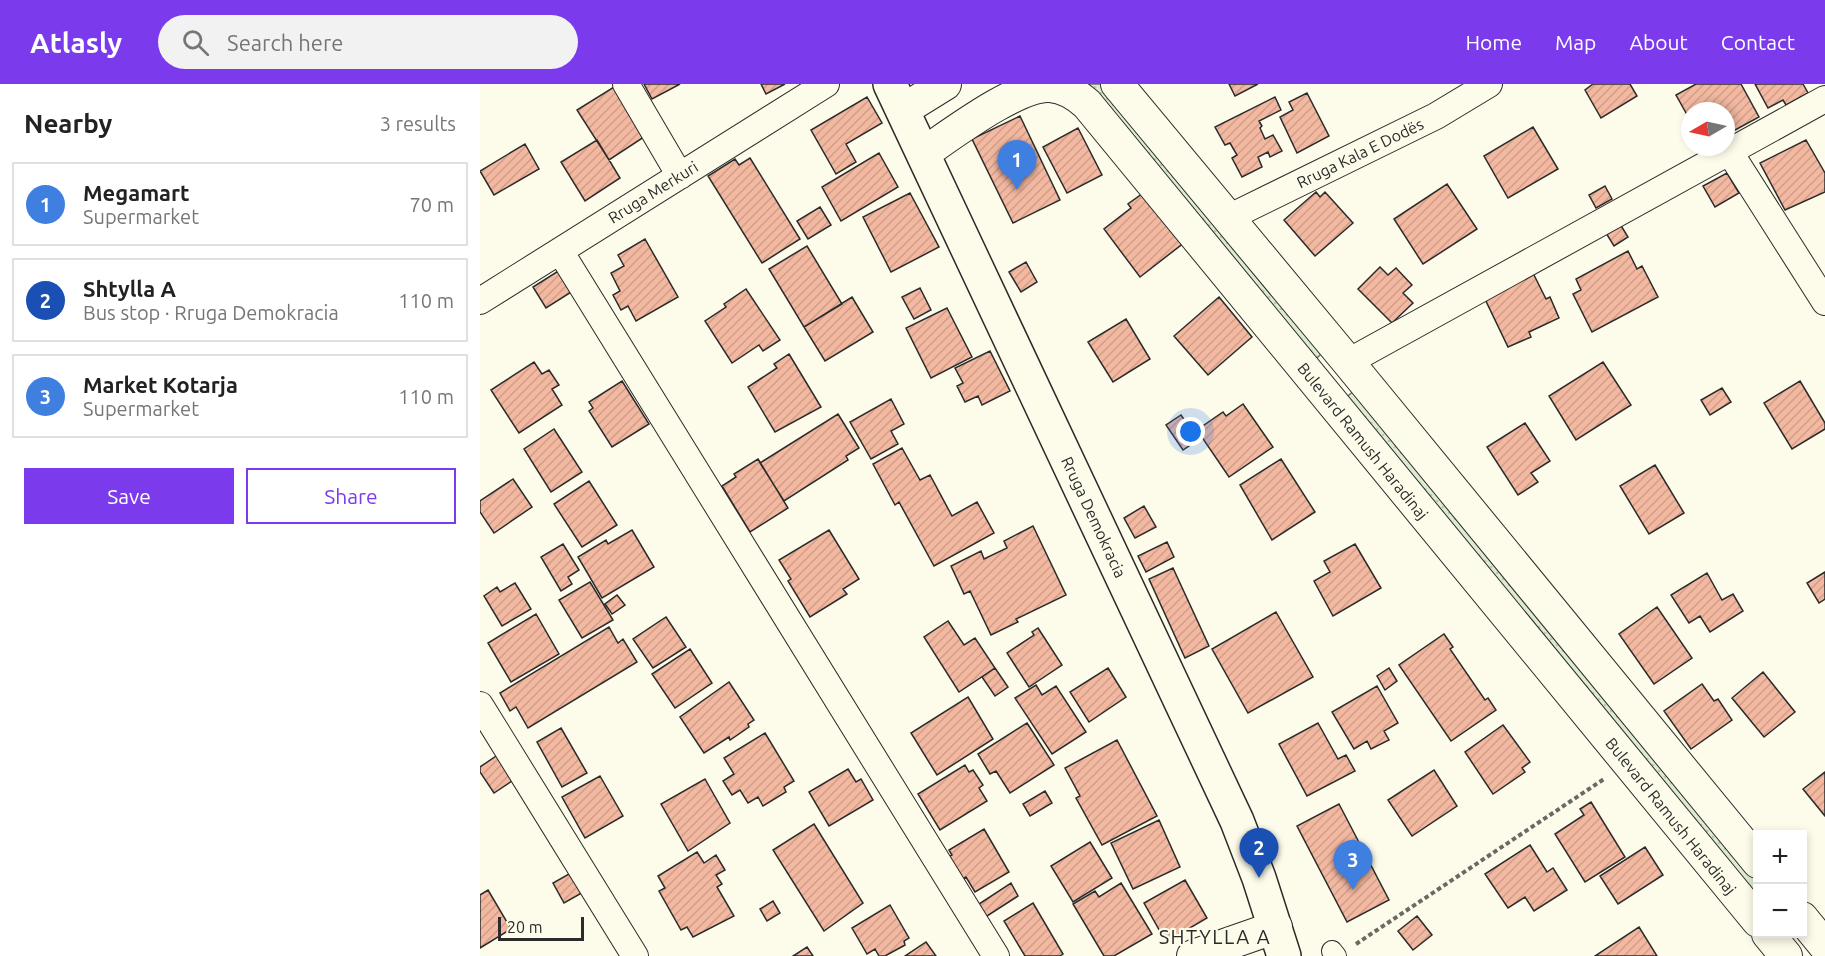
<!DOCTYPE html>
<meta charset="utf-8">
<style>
body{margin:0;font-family:Ubuntu,sans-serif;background:#f2f2f2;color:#222}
.controls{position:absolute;right:18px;bottom:18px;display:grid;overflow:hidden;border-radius:0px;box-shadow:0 3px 9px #0003}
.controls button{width:54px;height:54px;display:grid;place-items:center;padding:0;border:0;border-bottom:2px solid #e0e0e0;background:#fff;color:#222;font:30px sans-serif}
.compass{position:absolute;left:1201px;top:18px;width:54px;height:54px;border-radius:50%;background:#fff;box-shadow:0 3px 9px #0003;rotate:261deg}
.scale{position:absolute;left:18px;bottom:15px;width:86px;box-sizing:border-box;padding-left:6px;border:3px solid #2b2b2b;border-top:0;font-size:16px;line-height:21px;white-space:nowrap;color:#2b2b2b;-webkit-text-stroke:4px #fdfbea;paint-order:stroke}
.you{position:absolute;left:711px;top:348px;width:21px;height:21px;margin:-15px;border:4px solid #fff;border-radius:50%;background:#1a73e8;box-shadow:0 0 0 9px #1a73e833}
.badge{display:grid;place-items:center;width:39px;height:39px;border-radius:50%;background:#7c3aed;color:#fff;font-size:20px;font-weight:700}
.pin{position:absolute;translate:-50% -50px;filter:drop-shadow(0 2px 3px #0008)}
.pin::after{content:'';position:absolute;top:32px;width:21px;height:18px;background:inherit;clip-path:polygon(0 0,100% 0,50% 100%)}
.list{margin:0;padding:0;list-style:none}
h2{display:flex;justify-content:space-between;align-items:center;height:78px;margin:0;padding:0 24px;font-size:26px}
h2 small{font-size:20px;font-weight:400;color:#767676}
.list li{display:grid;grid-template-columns:39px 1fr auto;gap:18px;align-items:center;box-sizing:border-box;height:84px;margin:0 12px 12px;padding:0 12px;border:2px solid #e0e0e0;border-radius:0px}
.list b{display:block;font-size:22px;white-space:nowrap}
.list p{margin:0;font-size:20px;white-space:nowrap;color:#767676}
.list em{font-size:20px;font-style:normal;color:#767676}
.actions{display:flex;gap:12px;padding:18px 24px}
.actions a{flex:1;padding:14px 0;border:2px solid #7c3aed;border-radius:0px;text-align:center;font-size:21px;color:#7c3aed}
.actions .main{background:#7c3aed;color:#fff}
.icon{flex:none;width:33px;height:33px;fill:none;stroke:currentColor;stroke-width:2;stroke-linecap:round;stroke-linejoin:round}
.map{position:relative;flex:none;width:1345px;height:872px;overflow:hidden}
header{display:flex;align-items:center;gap:36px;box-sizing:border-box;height:84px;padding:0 30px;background:#7c3aed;color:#fff}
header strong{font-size:28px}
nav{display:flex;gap:33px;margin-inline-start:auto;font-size:21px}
.search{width:420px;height:54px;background:#f2f2f2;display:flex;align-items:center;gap:15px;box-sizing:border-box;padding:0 21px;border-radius:33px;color:#767676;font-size:22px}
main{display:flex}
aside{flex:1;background:#fff}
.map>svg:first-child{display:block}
.grass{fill:url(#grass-dots);stroke:#74746e;stroke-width:1.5}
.building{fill:url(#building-hatch);stroke:#2b2b2b;stroke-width:1.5}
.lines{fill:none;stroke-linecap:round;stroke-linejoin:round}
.pedestrian-casing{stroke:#2b2b2b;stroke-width:22}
.minor-casing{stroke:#2b2b2b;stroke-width:28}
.tertiary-casing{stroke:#2b2b2b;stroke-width:34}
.secondary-casing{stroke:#2b2b2b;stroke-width:36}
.path{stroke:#6a6964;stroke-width:4;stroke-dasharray:4.5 3;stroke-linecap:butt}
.pedestrian{stroke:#fdfbea;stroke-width:20}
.minor{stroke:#fdfbea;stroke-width:26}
.tertiary{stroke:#fdfbea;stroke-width:32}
.secondary{stroke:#fdfbea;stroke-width:33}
.labels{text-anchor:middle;stroke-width:4.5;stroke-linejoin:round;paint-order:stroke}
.street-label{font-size:16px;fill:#2b2b2b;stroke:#fdfbea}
.quarter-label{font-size:20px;letter-spacing:1.5px;fill:#2b2b2b;stroke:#fdfbea}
</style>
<header>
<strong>Atlasly</strong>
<div class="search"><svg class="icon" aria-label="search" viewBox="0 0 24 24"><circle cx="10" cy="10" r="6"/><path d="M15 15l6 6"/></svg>Search here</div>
<nav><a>Home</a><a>Map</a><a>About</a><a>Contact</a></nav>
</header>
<main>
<aside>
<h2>Nearby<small>3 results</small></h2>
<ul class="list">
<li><span class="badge" style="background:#3f7fe0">1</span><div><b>Megamart</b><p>Supermarket</p></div><em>70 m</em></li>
<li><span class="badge" style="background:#1a4fb4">2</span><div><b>Shtylla A</b><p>Bus stop · Rruga Demokracia</p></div><em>110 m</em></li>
<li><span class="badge" style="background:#3f7fe0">3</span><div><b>Market Kotarja</b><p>Supermarket</p></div><em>110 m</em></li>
</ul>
<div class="actions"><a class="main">Save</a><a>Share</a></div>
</aside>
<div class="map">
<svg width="1345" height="872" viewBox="0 0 1345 872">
<defs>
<pattern id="grass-dots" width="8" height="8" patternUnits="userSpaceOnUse" patternTransform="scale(1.5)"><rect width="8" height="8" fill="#deebd1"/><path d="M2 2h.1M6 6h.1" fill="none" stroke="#bfcab4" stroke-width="1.8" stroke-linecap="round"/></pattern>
<pattern id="building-hatch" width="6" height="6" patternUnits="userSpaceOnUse" patternTransform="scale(1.5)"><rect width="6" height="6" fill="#f2b8a0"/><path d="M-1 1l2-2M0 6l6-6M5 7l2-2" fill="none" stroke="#d09e8a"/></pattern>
</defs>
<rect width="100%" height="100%" fill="#fdfbea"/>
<path class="grass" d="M604,0H625L844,267L834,277Z
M875,306L1277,795V817L863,316Z"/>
<path class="building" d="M164,0H200L172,15Z
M281,0H305L286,10Z
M749,0H778L755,12Z
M1150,0L1157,12L1121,34L1105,6L1113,0Z
M1216,0H1261L1279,33L1246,51V27H1210V36L1196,11Z
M1275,0H1323L1328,9L1306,21L1303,16L1288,24Z
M134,3L164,53L129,76L97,26Z
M827,9L849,52L817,69L800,33L813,26L809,18Z
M387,13L402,39L366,60L376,78L356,90L331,46Z
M795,13L801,26L779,37L782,42L780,44L785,55L793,51L802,67L790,73L788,68L778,73L782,83L762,93L752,74L757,71L750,59L745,61L735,43Z
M540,32L580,116L533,139L492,55Z
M1053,43L1078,85L1028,114L1004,72Z
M598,44L622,91L587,109L563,63Z
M117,56L140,94L105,117L81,78Z
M1326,56L1345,89V108L1305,126L1280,79Z
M45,60L59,85L14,111L0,87Z
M399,69L418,103L361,137L342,103Z
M270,74L320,155L282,179L228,92L255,75L259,81Z
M1247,89L1259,109L1235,123L1223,102Z
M967,100L997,145L943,180L914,135Z
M1125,102L1132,115L1116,124L1109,111Z
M666,107L705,158L660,193L624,145L651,124L648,120Z
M836,108L840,113L845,108L873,139L835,172L804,136Z
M430,109L459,163L411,188L383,133Z
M340,123L351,141L328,155L317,137Z
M1140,140L1148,153L1134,162L1126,149Z
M165,155L198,213L156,237L148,222L141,226L133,211L140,207L131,189L144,182L138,171Z
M327,162L362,220L324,243L289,185Z
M1148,167L1157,185L1162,182L1178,213L1112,248L1093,210L1101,206L1096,195Z
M546,178L557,198L541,208L529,188Z
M900,183L908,191L916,184L932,201L923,209L933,219L912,239L878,205Z
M83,184L96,205L66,224L53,203Z
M1053,189L1066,215L1070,213L1079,234L1049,248L1051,253L1028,263L1004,213Z
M440,204L451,226L434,235L422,213Z
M266,205L300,256L283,267L279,261L252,279L225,237L246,223L244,220Z
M372,213L393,248L345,277L324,243Z
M739,213L772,253L728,291L694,252Z
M467,224L492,273L451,294L426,244Z
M646,235L670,275L633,298L608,258Z
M510,267L530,307L502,321L498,312L485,318L477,302L483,299L475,284Z
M309,270L341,323L295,348L268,303L297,284L294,280Z
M54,278L62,290L69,286L79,301L72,305L82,321L39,349L11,306Z
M1123,278L1151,321L1096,356L1069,312Z
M142,297L169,340L132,363L109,327L113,324L109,318Z
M1320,297L1345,339V345L1312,365L1284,319Z
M1242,304L1251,318L1230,331L1221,316Z
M411,315L424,340L411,347L418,360L391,375L370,338Z
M763,320L793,363L749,393L717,346L743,328L746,332Z
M358,330L379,364L366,372L368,376L304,417L280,379Z
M701,331L718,356L703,366L686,341Z
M1045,339L1070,377L1051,389L1058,398L1038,411L1007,363Z
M74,345L102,388L71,408L44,365Z
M422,364L440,396L450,391L472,432L497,418L514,449L454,482L419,418L415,421L393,380Z
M278,375L308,424L270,448L242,402L256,393L254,390Z
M801,375L835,428L792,456L760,401Z
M1175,381L1204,429L1169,450L1140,402Z
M33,395L52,423L14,449L0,428V417Z
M109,397L137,441L102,463L74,420Z
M664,422L676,443L655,454L644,434Z
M553,442L586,511L536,535L538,538L511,551L490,507L484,510L471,482L501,467L504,475L527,464L524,457Z
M152,446L174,483L122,514L98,473L126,456L128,460Z
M349,446L379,495L363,505L367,510L330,533L308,497L311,495L299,476Z
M687,458L694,473L666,488L658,472Z
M83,460L99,486L88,493L92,500L81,507L61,473Z
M875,460L901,504L853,532L834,497L850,488L844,477Z
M693,484L729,562L705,574L669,495Z
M1345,488V515L1339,519L1327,499Z
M1227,489L1242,516L1253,510L1263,527L1230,548L1220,532L1209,539L1191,511Z
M110,498L133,536L102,554L79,516Z
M35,499L51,525L22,542L4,512L17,503L20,508Z
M137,511L145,521L132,530L125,520Z
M1177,523L1212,574L1174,600L1139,550Z
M796,528L833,593L768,629L732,565Z
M56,530L79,570L31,598L8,559Z
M186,533L206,563L173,584L153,555Z
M468,537L484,561L495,554L515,584L479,608L444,553Z
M129,543L138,559L143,555L157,578L48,644L36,623L30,627L20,609Z
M558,544L582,581L549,603L527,569L554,551L552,548Z
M964,550L973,563L970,565L1005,616L1008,614L1016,626L971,657L919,581Z
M210,565L232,599L195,624L172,590Z
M515,584L528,603L515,612L502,593Z
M628,584L646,613L609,638L590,608Z
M909,584L917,597L905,606L897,592Z
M1283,588L1315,628L1284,653L1252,614Z
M249,598L274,636L268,640L269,643L250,656L249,653L224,669L200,633Z
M1222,600L1234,617L1238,615L1252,636L1211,665L1184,627Z
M556,601L562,611L576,602L606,648L572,670L535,614Z
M897,602L918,639L904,647L909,656L891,665L887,657L874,665L852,628Z
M488,613L513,655L457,691L431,649Z
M547,639L574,681L530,709L516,687L510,690L498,670Z
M838,639L858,675L866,671L875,687L827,712L799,660Z
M1023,641L1050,678L1042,684L1045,688L1013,710L985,668Z
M81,644L107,689L82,703L57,658Z
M285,649L314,697L304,703L306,708L283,722L278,713L268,719L260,706L252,711L243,697L254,690L244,674Z
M637,656L677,732L622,761L596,714L600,712L585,684Z
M22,668L35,695L14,709L0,688V683Z
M485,681L489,688L493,686L503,701L499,704L507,717L460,746L438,710Z
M368,685L376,698L381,695L393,716L349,742L329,708Z
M954,686L977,722L932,752L908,716Z
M1345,688V732L1323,705Z
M120,692L143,732L105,754L82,713Z
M225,695L250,739L208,767L181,720Z
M565,707L572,719L550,732L543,720Z
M1111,718L1145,773L1105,798L1075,750L1104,731L1100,725Z
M859,720L909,816L867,838L817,742Z
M679,736L700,783L653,805L631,759Z
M334,740L383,819L344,847L293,766Z
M504,745L529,788L495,808L486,793L481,796L468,773L472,771L469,766Z
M610,758L632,794L593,818L571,782Z
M1050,761L1067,788L1073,784L1087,806L1054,827L1045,813L1028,824L1005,790Z
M1165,763L1183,791L1138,820L1120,792Z
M217,768L224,779L236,771L245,786L236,791L242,800L237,803L254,832L213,853L207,843L201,846L179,807L185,804L178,792Z
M96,786L107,806L84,819L73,799Z
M705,796L727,834L686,858L664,819Z
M531,799L538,812L504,834L496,822Z
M641,799L672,850L634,872H624L593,820L615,807L619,813Z
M8,806L31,845L0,864V811Z
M293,817L300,829L287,837L280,825Z
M553,819L583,870L580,872H545L524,837Z
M410,821L429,854L424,857L425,861L405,872H399L395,865L387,870L372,844Z
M937,832L952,851L933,866L918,847Z
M1159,843L1177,872H1115Z
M446,858L456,872H425Z
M327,863L333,872H313Z"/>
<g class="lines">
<defs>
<path id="pedestrian" d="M852,867L856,872"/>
<path id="minor" d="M146,0L200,92
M1249,67L1345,218
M748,134L956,32L1009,0
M80,167L516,872
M0,217L346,0
M868,278L1345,15
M0,621L155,872"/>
<path id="tertiary" d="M637,0L868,278L1278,778
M423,26L465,0
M444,69C472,50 538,0 570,2C584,3 597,11 607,20L1278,837
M1322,834L1345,862
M1288,850L1306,872
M713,872L796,843"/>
<path id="secondary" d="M410,0L757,737L779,794L804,872"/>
</defs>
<use href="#pedestrian" class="pedestrian-casing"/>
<use href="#minor" class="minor-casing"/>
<use href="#tertiary" class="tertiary-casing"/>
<use href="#secondary" class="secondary-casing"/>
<path class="path" d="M876,860L1124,695"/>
<use href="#pedestrian" class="pedestrian"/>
<use href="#minor" class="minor"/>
<use href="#tertiary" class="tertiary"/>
<use href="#secondary" class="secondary"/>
</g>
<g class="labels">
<g class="street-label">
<text transform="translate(880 69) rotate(-26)" y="6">Rruga Kala E Dodës</text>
<text transform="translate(173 108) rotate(-32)" y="6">Rruga Merkuri</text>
<text transform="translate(883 357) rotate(51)" y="6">Bulevard Ramush Haradinaj</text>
<text transform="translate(614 433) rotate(65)" y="6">Rruga Demokracia</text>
<text transform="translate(1191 732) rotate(51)" y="6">Bulevard Ramush Haradinaj</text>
</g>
<g class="quarter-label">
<text x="735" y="860">SHTYLLA A</text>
</g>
</g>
</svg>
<div class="controls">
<button>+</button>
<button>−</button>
</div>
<svg class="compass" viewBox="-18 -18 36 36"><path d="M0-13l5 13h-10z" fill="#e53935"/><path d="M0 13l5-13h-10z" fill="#767676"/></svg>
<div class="scale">20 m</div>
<div class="you"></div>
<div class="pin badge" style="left:537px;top:106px;background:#3f7fe0">1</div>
<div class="pin badge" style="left:779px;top:794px;background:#1a4fb4">2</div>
<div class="pin badge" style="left:873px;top:806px;background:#3f7fe0">3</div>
</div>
</main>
